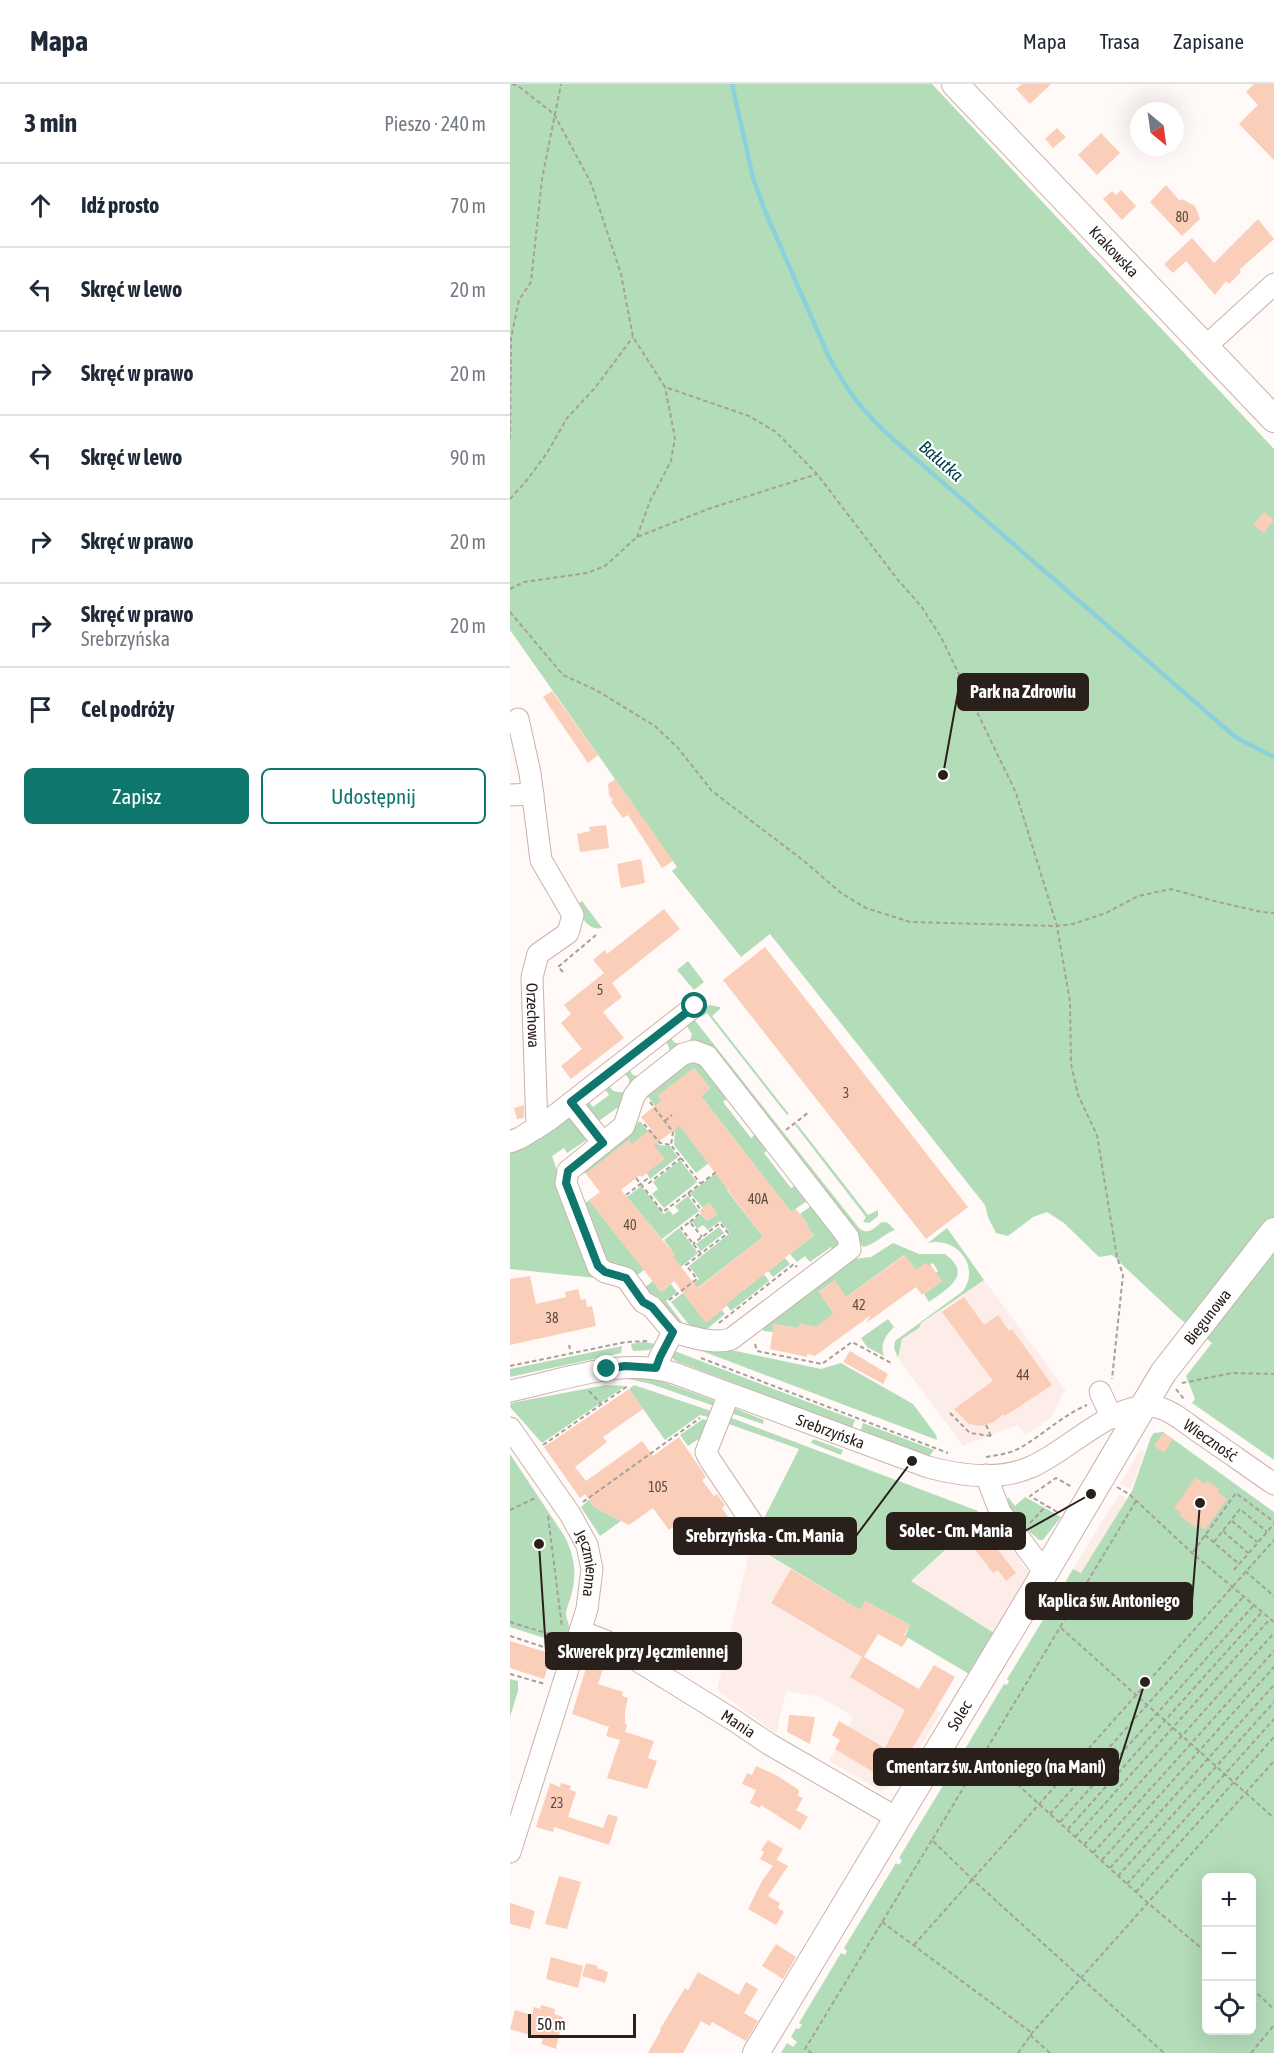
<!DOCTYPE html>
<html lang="pl">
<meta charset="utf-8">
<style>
body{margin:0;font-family:"Asap Condensed",sans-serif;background:#f6f6f7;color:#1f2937}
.controls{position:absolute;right:18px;bottom:18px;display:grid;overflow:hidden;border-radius:9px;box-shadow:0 6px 24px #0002}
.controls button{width:54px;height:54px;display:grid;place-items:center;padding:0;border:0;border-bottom:2px solid #e0e1e3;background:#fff;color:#1f2937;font:30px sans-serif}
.compass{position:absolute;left:620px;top:18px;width:54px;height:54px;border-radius:50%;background:#fff;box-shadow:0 6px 24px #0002;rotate:151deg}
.scale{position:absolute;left:18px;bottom:15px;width:108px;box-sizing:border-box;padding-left:6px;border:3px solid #29201c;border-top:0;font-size:16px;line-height:21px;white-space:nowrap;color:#29201c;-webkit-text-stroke:4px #fff;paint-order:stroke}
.stop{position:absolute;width:18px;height:18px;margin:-14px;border:4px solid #0f766e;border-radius:50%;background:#fff}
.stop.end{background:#0f766e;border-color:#fff;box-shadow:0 2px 6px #0008}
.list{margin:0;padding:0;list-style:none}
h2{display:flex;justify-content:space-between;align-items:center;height:78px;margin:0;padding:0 24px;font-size:26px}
h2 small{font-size:20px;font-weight:400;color:#747a83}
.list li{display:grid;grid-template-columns:39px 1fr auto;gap:18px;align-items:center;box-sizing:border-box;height:84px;padding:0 24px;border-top:2px solid #e0e1e3}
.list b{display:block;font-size:22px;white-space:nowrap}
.list p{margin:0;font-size:20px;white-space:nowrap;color:#747a83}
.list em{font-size:20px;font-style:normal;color:#747a83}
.actions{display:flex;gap:12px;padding:18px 24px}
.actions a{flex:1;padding:14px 0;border:2px solid #0f766e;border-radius:9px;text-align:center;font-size:21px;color:#0f766e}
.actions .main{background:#0f766e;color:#fff}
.icon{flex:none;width:33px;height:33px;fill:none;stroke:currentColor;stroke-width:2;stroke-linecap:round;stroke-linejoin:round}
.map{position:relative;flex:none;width:764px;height:1969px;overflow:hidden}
header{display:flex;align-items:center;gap:36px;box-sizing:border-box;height:84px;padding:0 30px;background:#fff;border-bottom:2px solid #e0e1e3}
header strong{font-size:28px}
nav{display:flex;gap:33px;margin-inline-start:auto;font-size:21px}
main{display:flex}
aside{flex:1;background:#fff}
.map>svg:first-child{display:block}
.commercial{fill:#fdede9}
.green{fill:#b3dcb9;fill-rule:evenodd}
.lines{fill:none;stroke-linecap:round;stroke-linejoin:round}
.stream{stroke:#8bd1dc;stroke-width:4.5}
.building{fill:#faceb9;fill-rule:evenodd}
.minor-casing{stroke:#cbb2aa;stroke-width:23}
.major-casing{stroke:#cbb2aa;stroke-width:28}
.path{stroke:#a79f9c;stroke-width:2;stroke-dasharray:4.5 3;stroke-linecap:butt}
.minor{stroke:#fff;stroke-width:21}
.major{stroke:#fff;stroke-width:26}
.route{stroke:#0f766e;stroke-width:8}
.labels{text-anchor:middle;stroke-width:4.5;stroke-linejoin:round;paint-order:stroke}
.number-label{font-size:14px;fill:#5d4c43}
.street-label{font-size:16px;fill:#29201c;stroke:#fff}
.water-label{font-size:18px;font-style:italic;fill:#00424b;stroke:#fff}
.leader{fill:none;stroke:#29201c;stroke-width:2}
.callout-dot{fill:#29201c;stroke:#fff;stroke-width:2}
.callout{fill:#29201c;stroke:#29201c;stroke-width:2}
.callout-label{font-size:18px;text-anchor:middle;font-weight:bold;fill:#fff}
</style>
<header>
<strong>Mapa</strong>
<nav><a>Mapa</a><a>Trasa</a><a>Zapisane</a></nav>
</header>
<main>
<aside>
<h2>3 min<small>Pieszo · 240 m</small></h2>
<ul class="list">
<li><svg class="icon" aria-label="ahead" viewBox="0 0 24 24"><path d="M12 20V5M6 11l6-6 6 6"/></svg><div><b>Idź prosto</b></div><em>70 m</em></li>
<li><svg class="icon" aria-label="left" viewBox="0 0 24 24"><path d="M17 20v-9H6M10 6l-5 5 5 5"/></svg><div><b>Skręć w lewo</b></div><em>20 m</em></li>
<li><svg class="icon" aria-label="right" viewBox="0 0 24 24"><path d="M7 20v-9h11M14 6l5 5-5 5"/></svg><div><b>Skręć w prawo</b></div><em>20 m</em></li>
<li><svg class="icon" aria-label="left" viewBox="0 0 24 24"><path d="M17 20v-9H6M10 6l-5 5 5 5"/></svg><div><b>Skręć w lewo</b></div><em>90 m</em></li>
<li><svg class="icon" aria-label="right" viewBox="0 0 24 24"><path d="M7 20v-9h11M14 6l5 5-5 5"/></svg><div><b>Skręć w prawo</b></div><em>20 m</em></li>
<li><svg class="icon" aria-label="right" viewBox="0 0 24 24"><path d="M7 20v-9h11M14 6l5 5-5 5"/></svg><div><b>Skręć w prawo</b><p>Srebrzyńska</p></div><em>20 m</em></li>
<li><svg class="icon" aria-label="arrive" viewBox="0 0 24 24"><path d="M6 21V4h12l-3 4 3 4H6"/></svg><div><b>Cel podróży</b></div></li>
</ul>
<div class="actions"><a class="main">Zapisz</a><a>Udostępnij</a></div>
</aside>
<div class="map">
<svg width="764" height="1969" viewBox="0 0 764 1969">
<rect width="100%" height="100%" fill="#fff9f7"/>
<path class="commercial" d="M474,1196L556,1306L552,1310L542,1333L515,1351L508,1341L453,1362L388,1274L392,1255L408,1244L411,1239Z
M630,1366L635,1368L621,1405L610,1400Z
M609,1410L617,1415L571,1490L563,1485Z
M469,1441L475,1448H479L486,1458L493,1453L519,1489L518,1494L484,1549L400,1498L458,1445L461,1447Z
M241,1460L350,1526L374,1539L349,1580L431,1629L387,1700L371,1707L319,1677L343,1633L311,1613L276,1607L266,1650L207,1606Z"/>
<path class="green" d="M0,0H422L764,365V1376L682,1319L685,1315L676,1292L702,1259L669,1234L602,1171L589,1173L554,1139L537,1128L523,1133L498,1152L486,1149L478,1133L475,1121L260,850L231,873L162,787L167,783L0,546Z
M72,817L92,844C78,847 72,833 65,823Z
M178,877L194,898L184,906L167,886Z
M200,921L210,923V925L202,932L279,1030L277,1031L197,929L193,932L191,929L193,923Z
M183,934L349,1144C358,1152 364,1144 372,1138L378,1139L385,1146C373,1150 365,1161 353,1163L204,967L160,970L159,963L153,954L157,950L165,959L175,960L180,956L182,950L174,938Z
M183,973L221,1011L213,1018L241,1054L250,1047L262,1062L254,1069L281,1104L290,1098L297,1117L281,1128L191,1012L200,1004L184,984L148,1012L159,1027L153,1032L135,1009Z
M116,982L123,991L130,993L111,1029L107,1024L86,1039L76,1027L74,1016L76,1014L83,1023L99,1011L92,1001L96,998L103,1007L115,1009L120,1001L119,995L112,986Z
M61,1031L81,1053L57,1069L54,1064L42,1072L58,1119L86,1194L0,1185V1069Z
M163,1033L199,1079L186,1089L164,1061L165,1048L157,1038Z
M130,1037L149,1061L160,1062L168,1073L140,1095L119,1056L76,1090L72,1086L73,1082Z
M287,1040L358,1131L368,1126V1132L359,1139L353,1138L356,1133L285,1041Z
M170,1076L187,1098L154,1124L142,1110L148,1105L143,1098Z
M206,1089L219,1104L217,1106L253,1153L182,1208L179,1203L189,1195L179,1182L220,1149L210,1137L198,1146L193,1141L187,1145L182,1137L191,1130L197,1137L207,1130L199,1119L193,1124L180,1109Z
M131,1102L154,1130L159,1126L163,1131L169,1127L165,1122L178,1112L189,1127L152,1155L117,1113Z
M79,1116L134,1186L125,1193L97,1178L73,1121Z
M301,1122L327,1146L330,1160L324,1167L321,1163L300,1178L295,1172L287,1178L280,1170L304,1151L296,1142L298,1140L290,1130Z
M209,1143L214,1149L191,1167L186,1160Z
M169,1144L188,1169L171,1183L163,1173L165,1171L154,1156Z
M437,1144L474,1196L411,1239L409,1244L392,1255L388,1274L384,1264L385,1257L453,1207C471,1182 446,1152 418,1159Z
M383,1159L409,1170H435C464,1191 437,1205 419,1218L414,1210L432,1197L426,1189L428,1187L423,1179L418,1182L416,1179L406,1186L394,1171L336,1213L324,1197L309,1208L324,1230L306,1243L291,1240L287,1244L264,1240L263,1248L253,1247L254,1243L343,1175L361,1173Z
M275,1174L280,1180L263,1193L258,1187Z
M254,1190L259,1197L221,1227L216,1220Z
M143,1197L151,1208L161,1200L167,1208L156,1217L174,1241L165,1242L134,1204Z
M173,1209L196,1238L212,1226L215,1230L197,1245L180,1242L161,1218Z
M378,1235L384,1243C375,1252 370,1260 374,1272L357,1263L351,1254Z
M134,1258L146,1260L139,1266L124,1267L122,1265L121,1260Z
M168,1258L221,1266L311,1285L331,1279L403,1320L426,1351L427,1356Z
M112,1262L111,1269L0,1293V1285Z
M162,1266L345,1336L342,1344L166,1277L161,1273Z
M110,1293L145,1295L203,1316L207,1323L141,1300Z
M96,1301L115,1302L32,1359L0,1323L1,1319Z
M124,1301L201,1327L198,1333L190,1331L155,1356L119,1305Z
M224,1324L254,1336L253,1340L218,1328Z
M216,1332L468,1427L458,1445L401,1497L484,1549L459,1590L395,1552L400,1541L357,1518L350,1526L241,1460L289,1365L213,1338Z
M193,1335L198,1337L193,1352L178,1362L170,1351Z
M353,1339L424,1366L418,1374L350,1348Z
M653,1348L764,1428V1969H271L277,1959L283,1963L287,1958L281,1953L286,1944L289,1945L292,1941L289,1939L331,1869L335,1871L337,1867L334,1864L386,1779L389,1781L392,1776L389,1774L440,1690L443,1691L445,1687L443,1685L494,1600L497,1601L499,1597L497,1595L548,1511L550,1512L552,1509L550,1507L563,1485L571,1489L622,1407L641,1353L644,1349ZM696,1794H742V1946H696Z
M303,1355L333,1366L331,1371L301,1359Z
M0,1370L55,1453C65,1474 67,1490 61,1512C60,1517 56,1525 56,1530C57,1539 62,1542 56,1552L49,1553L47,1558L0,1543Z
M498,1413L505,1422L515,1413L551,1433L533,1456H529L514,1443L511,1445L497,1423Z
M79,1416L84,1423L111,1437L90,1452L71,1423Z
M0,1595L8,1597V1607L0,1633Z"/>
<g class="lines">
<path class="stream" d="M222,0L243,94L255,127L318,271C336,306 355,330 384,356L708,638L727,654L764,673"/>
</g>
<path class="building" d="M512,0H541L520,20L506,5Z
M744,0H764V76L729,40L748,21L736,8Z
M547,44L556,53L543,64L535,55Z
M591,49L610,69L587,91L568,71Z
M656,101L670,117L672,115L685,122L690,135L672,152L640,118Z
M611,106L626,122L612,136L593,115L602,107L606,111Z
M748,135L764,155L729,186L731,188L719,200L716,197L705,211L676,177L663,189L654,180L682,154L704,179Z
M754,428L764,436L754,449L743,441Z
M42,607L88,671L78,679L33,613Z
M105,695L143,748L163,777L152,784L118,731L113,734L101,718L103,716L99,711L98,700Z
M96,741L99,764L70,768L67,750L80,747L79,743Z
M131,775L135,799L111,804L107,780Z
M154,825L170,845L102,899L112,913L93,928L114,954L61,995L51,982L72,965L51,939L61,930L54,921L94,889L83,876L95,866L97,870Z
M255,863L458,1123L416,1155L213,896Z
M184,984L200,1004L191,1012L281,1128L286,1125L298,1140L296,1142L304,1151L216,1220L217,1222L196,1239L164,1197L151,1208L79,1116L90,1108L76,1090L119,1056L122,1060L141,1045L131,1033L151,1017L147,1012ZM170,1042L253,1153L188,1204L163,1173L165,1171L111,1106L130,1091L132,1093L155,1075L144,1061Z
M14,1021V1034L7,1035L4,1024Z
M199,1119L207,1130L197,1137L189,1127Z
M395,1171L406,1186L416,1179L418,1182L420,1180L432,1197L412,1211L406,1203L356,1239L361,1231L305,1272L297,1270V1273L260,1265L264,1240L287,1244L291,1240L306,1243L324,1229L309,1209L325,1196L336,1213Z
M20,1192L26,1220L56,1213L55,1208L68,1205L71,1216L76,1215L77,1223L82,1222L86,1242L0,1261V1195Z
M454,1213L474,1241L488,1231L499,1247L502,1245L542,1301L495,1332L494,1330L484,1338L472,1342L459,1340L444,1325L483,1297L432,1228Z
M340,1267L378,1290L373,1300L333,1278Z
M119,1305L133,1325L93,1353L97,1358L65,1383L76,1397L132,1357L143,1372L169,1353L196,1393L192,1396L204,1412L207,1410L215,1421L212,1424L220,1436L216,1439L224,1450L208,1462L204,1458L200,1460L186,1441L176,1448L169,1439L159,1446L143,1424L119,1441L84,1423L75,1410L70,1414L34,1363Z
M653,1349L663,1355L654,1369L644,1362Z
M686,1393L695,1400L697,1397L710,1405L707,1408L717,1415L695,1446L688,1441L686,1444L669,1431L671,1429L664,1424Z
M469,1441L506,1489L496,1497L488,1486L483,1489L460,1459L455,1463L448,1454L458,1445L461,1447Z
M281,1485L350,1526L355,1517L400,1541L394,1551L398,1554L392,1563L368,1550L354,1573L409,1605L424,1581L445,1593L388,1688L379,1683L373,1694L325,1665L330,1656L322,1651L329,1637L375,1664L395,1626L340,1593L352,1573L261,1519Z
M0,1557L42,1570L34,1595L0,1584Z
M80,1571L95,1578L88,1600L113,1608L112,1612L118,1614L115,1628V1640L117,1641L115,1648L144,1657L138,1674L147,1677L137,1705L97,1694L110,1656L96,1652L99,1643L62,1630Z
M279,1631L305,1633L300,1660L277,1648Z
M246,1682L266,1691L289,1706L288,1712L293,1714L286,1726L298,1733L290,1746L251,1721L250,1724L240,1719L246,1706L232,1700L237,1689L242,1691Z
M40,1699L50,1703L51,1699L61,1702L60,1706L66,1708L58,1733L93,1744L98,1730L108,1733L99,1761L44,1743L43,1748L26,1743Z
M258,1756L273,1765L263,1782L250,1775L254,1768L251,1766Z
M267,1776L278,1782L258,1812L270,1819L268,1824L274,1828L266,1841L238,1825L252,1797Z
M49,1792L71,1798L57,1845L35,1840Z
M0,1819L25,1827L20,1845L0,1840Z
M266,1860L286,1873L273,1895L252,1882Z
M41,1873L73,1882L68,1904L36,1895Z
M76,1879L88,1882L87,1884L98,1888L95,1899L72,1892Z
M188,1888L229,1911L236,1898L248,1905L234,1929L248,1937L236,1957L202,1938L200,1942L191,1937L173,1969H138L151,1946L150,1945L175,1904L178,1906Z
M31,1921L45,1925L44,1930L53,1933L46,1965L31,1960L33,1955L0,1945L5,1926L22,1931L24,1923L30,1925Z"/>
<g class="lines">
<defs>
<g id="minor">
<path d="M695,263L764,200"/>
<path id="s1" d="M8,635L20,689L31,776L63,831L58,849L28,870L22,893L27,1044"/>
<path d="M0,711L23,710"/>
<path d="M61,1019L93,1059"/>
<path d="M0,1058L10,1054L39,1036L185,922"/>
<path d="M146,1284L150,1273L163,1248C179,1252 204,1261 221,1255L340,1165L338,1153L197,972L184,967L173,970L130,1004L124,1012L114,1042L58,1087L56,1099L88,1183L95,1188L116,1194L133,1218L142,1223L163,1248"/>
<path id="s2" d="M0,1307C54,1296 110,1273 164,1289L418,1383C451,1392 489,1397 521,1383C558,1368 608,1312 650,1324C664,1328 677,1340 689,1348C714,1365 739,1383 764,1400"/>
<path d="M590,1308L602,1334"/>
<path d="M219,1310L196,1368L200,1376L243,1440"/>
<path id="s3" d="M0,1344L60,1430L77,1461L82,1485L77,1525L0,1768"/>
<path d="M476,1391L490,1428L535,1489"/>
<path id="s4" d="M70,1547L96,1557L225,1637L259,1660L387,1734"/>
</g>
<g id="major">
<path id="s5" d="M445,0L764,335"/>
<path id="s6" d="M246,1969L524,1507L653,1289L764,1147"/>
</g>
</defs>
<use href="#minor" class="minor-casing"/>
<use href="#major" class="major-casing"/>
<path class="path" d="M2,0L8,2L44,30L81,99L111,190L123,253L155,303L239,332L266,348L307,390L388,496L411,522L431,553L506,709L547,842L560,918L561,980L568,1011L587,1051L607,1173L613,1191L602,1295
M0,355L1,254L9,216L21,198L32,95L51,0
M0,415L17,396L37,369L57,334L85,304L123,253
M127,453L140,417L161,377L165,354L155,303
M0,505L14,498L77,489L95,482L127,453L198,425L307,390
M0,528L53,591L86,606L145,642L168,664L202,707L294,777L331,809L356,824L400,838L547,842L563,840L596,829L628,812L661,805L708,818L752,828L764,829
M53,888L48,883L86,851
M140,1018L163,1048L161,1061
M155,1037L162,1031
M134,1040L150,1059L161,1061L190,1099
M276,1046L299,1028
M126,1094L153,1128L206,1088
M178,1109L191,1126
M116,1111L137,1095L139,1099L171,1074
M180,1138L190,1129
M191,1170L171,1144L180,1138L192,1153
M159,1216L187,1195L176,1181L218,1149L210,1139L183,1160
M209,1239L284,1180L287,1183
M245,1260L247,1267L312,1280L342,1258L383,1280
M59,1261L60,1265
M191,1274L438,1369
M0,1282L116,1258L140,1257
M672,1299L722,1289L764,1290
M666,1305L674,1315
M79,1307L92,1321
M440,1329L460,1349L481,1352
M476,1341L481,1352
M33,1361L119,1301
M476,1373C487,1371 498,1370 508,1365C532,1352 551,1332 577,1321
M607,1403L619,1410L682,1469L764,1538
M626,1417L422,1756L462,1795L654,1969
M73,1418L190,1334
M0,1426L27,1413
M547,1428L520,1412L546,1394L562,1403
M38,1432L52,1543
M722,1437L747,1458
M520,1439L536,1422
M713,1447L738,1469
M695,1451L729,1480
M704,1458L730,1425L757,1448
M683,1468L726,1409L764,1438
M724,1486L764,1440
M735,1487L764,1512
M0,1538L49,1553
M551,1544L764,1734
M0,1552L46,1567
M0,1590L35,1600
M474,1670L638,1819L696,1868
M540,1730L734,1512
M550,1738L744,1521
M558,1745L752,1528
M565,1753L760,1535
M574,1761L764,1549
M583,1769L764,1567
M592,1776L764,1583
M600,1784L764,1601
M608,1792L764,1618
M617,1800L764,1635
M626,1808L764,1653
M372,1838L522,1949
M404,1861L764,1456
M742,1905L764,1925
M520,1951L540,1969
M302,1969L295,1965L422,1756
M508,1969L522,1949L764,1677
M741,1969L764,1941"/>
<use href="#minor" class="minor"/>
<use href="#major" class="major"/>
</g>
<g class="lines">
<path class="route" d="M97,1285L115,1282L146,1284L150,1273L163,1248L142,1223L133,1218L116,1194L95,1188L88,1182L56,1099L58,1087L93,1059L61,1018L185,922"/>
</g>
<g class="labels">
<g class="number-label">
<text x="672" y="138">80</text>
<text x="90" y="911">5</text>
<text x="336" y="1014">3</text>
<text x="248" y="1120">40A</text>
<text x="120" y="1146">40</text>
<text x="349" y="1226">42</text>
<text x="42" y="1239">38</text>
<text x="513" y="1296">44</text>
<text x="148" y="1408">105</text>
<text x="47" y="1724">23</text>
</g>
<g class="street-label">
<text dy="6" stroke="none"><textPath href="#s5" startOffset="231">Krakowska</textPath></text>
<text dy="6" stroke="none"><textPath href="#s1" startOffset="324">Orzechowa</textPath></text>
<text dy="6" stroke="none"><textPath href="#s6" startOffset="864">Biegunowa</textPath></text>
<text dy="6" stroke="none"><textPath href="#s2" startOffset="334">Srebrzyńska</textPath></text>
<text dy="6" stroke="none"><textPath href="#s2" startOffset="748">Wieczność</textPath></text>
<text dy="6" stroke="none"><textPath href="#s3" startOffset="158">Jęczmienna</textPath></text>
<text dy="6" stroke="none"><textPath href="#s6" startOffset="394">Solec</textPath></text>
<text dy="6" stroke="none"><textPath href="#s4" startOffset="184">Mania</textPath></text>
</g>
<g class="water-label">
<text transform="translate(431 377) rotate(41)" y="6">Bałutka</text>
</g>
</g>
<path class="leader" d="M433 691L448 608M581 1410L515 1447M402 1377L346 1452M690 1419L682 1517M29 1460L36 1567M635 1598L608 1683"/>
<g class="callout-dot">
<circle cx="433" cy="691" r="6"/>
<circle cx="581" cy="1410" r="6"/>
<circle cx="402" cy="1377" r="6"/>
<circle cx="690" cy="1419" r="6"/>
<circle cx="29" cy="1460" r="6"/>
<circle cx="635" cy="1598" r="6"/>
</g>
<g class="callout">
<rect x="448" y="590" width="130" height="36" rx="6"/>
<rect x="377" y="1429" width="138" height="36" rx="6"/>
<rect x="164" y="1434" width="182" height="36" rx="6"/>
<rect x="516" y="1499" width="166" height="36" rx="6"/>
<rect x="36" y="1549" width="195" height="36" rx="6"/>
<rect x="364" y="1665" width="244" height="36" rx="6"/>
</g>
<g class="callout-label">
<text x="513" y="614">Park na Zdrowiu</text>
<text x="446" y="1453">Solec - Cm. Mania</text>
<text x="255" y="1458">Srebrzyńska - Cm. Mania</text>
<text x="599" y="1523">Kaplica św. Antoniego</text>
<text x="133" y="1574">Skwerek przy Jęczmiennej</text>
<text x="486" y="1689">Cmentarz św. Antoniego (na Mani)</text>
</g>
</svg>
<div class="controls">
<button>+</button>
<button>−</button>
<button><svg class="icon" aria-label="locate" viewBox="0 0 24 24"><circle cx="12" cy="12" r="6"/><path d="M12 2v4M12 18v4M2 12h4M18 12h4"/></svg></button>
</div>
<svg class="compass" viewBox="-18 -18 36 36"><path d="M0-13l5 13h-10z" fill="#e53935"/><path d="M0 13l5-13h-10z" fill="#747a83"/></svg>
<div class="scale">50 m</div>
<div class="stop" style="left:185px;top:922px"></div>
<div class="stop end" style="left:97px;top:1285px"></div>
</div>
</main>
